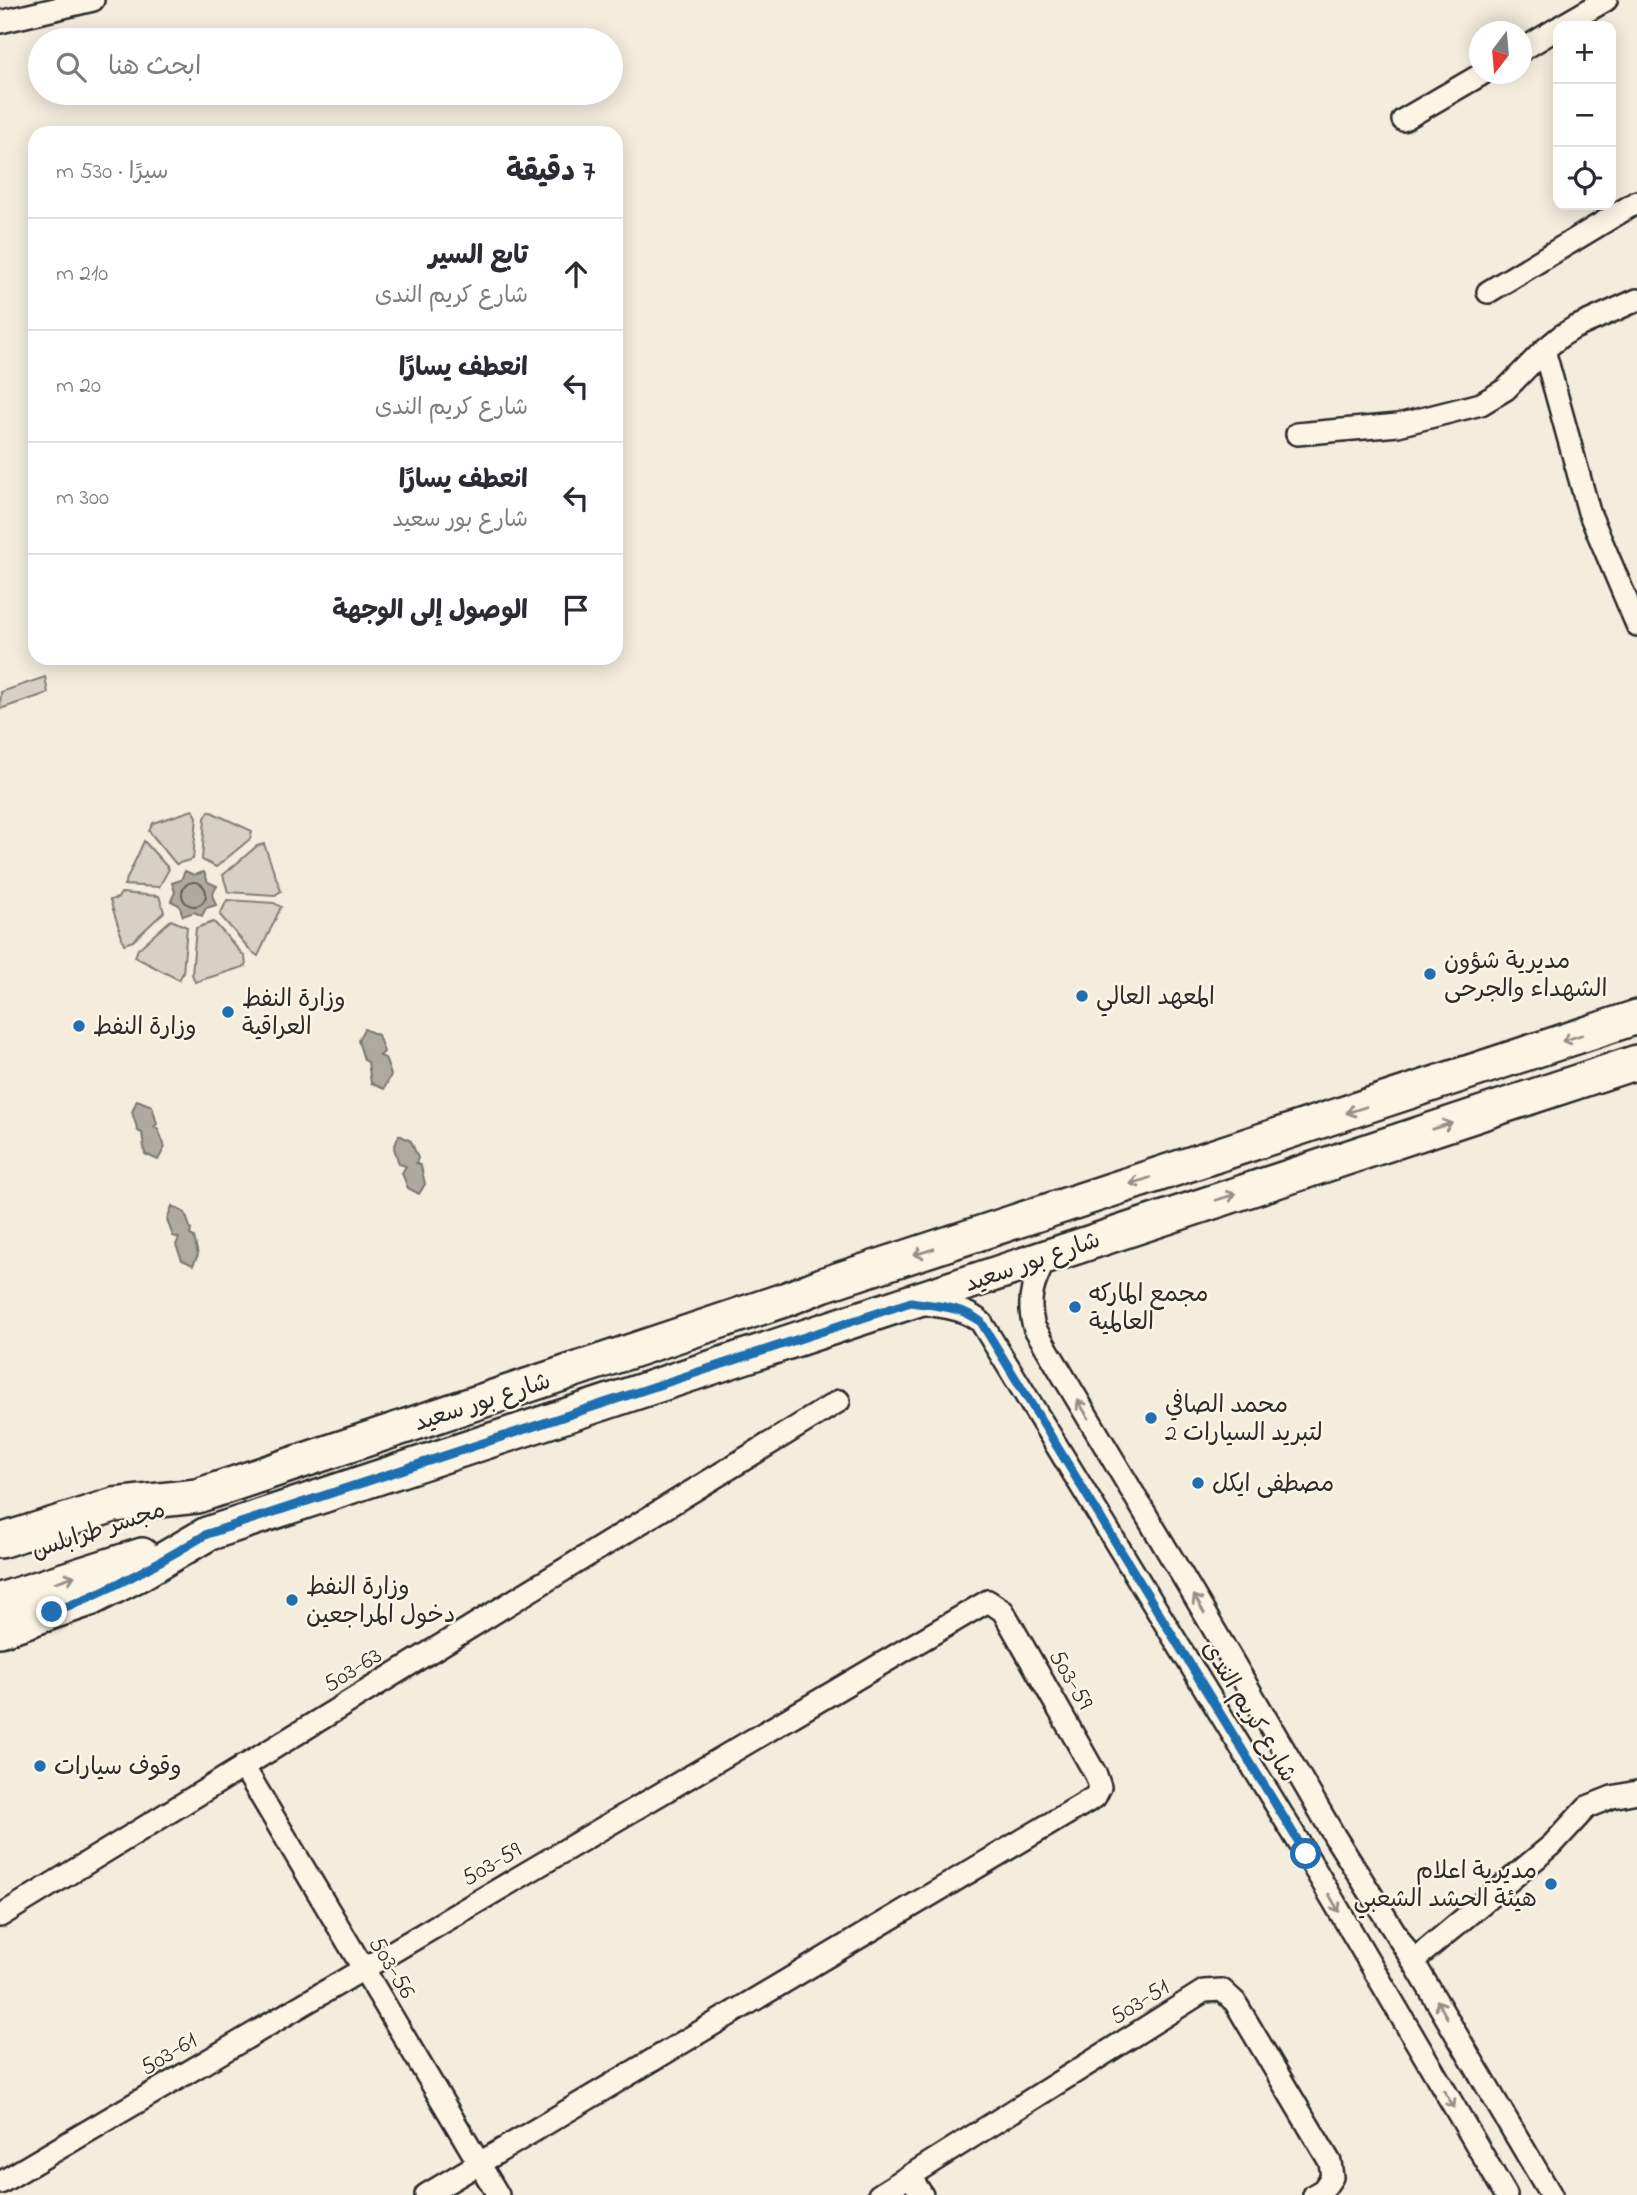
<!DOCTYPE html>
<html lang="ar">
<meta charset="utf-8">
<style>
body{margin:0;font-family:"Indie Flower","Playpen Sans Arabic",sans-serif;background:#f2f2f3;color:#2b2b33;direction:rtl}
.controls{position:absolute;right:21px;top:21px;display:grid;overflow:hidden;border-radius:14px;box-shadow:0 4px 18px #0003}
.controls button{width:63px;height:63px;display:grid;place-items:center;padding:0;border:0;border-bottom:2px solid #e1e1e2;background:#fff;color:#2b2b33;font:35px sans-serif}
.compass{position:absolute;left:1469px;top:21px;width:63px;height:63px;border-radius:50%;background:#fff;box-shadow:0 4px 18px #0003;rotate:196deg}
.stop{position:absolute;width:21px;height:21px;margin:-16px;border:5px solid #1f6fb2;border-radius:50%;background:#fff}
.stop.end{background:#1f6fb2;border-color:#fff;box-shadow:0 2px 7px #0008}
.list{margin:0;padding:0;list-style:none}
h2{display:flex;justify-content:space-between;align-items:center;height:91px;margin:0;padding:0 28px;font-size:30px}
h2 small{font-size:23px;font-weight:400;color:#7c7c81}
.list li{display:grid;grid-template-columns:46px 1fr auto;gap:21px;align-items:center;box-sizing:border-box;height:112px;padding:0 28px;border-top:2px solid #e1e1e2}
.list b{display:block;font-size:26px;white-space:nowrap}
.list p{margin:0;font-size:23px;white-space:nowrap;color:#7c7c81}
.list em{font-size:23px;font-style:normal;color:#7c7c81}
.icon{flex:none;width:38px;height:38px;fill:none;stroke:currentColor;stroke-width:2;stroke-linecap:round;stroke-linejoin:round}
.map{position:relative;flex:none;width:1637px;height:2195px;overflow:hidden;direction:ltr}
.search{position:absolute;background:#fff;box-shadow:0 4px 18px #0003;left:28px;top:28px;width:595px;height:77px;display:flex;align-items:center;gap:18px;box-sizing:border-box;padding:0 24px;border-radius:38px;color:#7c7c81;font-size:26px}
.panel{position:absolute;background:#fff;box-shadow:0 4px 18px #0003;left:28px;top:126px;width:595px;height:539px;border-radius:21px;direction:rtl}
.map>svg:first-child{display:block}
.green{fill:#d6d1c4;stroke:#807e78;stroke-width:2}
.water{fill:#afaaa0;stroke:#7a7771;stroke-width:2}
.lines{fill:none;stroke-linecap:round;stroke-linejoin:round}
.shore{stroke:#605e5a;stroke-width:2}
.minor-casing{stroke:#2b2b2b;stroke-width:26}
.primary-casing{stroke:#2b2b2b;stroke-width:38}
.minor{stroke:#fcf5e5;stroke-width:21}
.primary{stroke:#fcf5e5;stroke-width:33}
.oneway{stroke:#949088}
.route{stroke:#1f6fb2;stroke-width:9}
.poi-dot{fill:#1f6fb2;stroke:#fcf5e5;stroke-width:2.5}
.labels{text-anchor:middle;stroke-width:5;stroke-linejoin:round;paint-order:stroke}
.poi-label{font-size:24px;fill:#2b2b2b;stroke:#fcf5e5;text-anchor:start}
.street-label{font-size:24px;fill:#2b2b2b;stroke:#fcf5e5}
</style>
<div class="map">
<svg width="1637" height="2195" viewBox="0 0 1637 2195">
<rect width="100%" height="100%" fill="#f4edde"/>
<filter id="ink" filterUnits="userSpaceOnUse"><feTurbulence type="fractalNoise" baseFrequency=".0143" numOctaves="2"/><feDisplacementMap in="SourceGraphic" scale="14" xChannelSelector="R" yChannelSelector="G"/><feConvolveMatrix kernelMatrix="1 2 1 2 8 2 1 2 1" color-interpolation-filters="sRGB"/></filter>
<g filter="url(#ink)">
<path class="green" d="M45,677L48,693L0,709L1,692Z
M193,810L197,817L193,859L176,864L149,831L153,823Z
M209,811L252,831L250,839L216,867L202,860L205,818Z
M144,841L169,869L159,887L124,885Z
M264,844L281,891L275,895L228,892L223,875L257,846Z
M121,893L159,896L164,912L133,941L124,944L110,900L118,898Z
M227,900L274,903L281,907L258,956L251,951L220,915Z
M171,920L187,927L183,973L179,980L135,957L138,949Z
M214,922L245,957L246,966L195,982L192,974L196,928Z"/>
<path class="water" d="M185,871L194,875L204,872L208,882L217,886L212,895L216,905L206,908L202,916L194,912L183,916L179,905L171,901L175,892L172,883L181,880Z
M364,1029L378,1035L384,1052L380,1056L385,1058L391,1075L384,1089L371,1083L368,1062L364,1060L358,1040Z
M137,1100L152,1106L157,1124L154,1127L158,1129L165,1147L158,1160L145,1154L142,1133L138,1131L132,1112Z
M399,1135L411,1141L418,1158L416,1163L421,1166L425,1184L419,1194L408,1188L402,1173L406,1166L399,1164L394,1148Z
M172,1206L185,1213L191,1230L190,1235L194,1237L198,1255L193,1265L182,1260L176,1245L179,1238L173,1236L167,1220Z"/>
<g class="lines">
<path class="shore" d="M182 894a12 12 0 1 1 24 0a12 12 0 1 1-24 0Z"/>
<defs>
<path id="minor" d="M0,22L93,0
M1561,26L1606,0
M1522,50L1558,28
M1403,120L1482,74
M1488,292L1637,202
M1544,350L1589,512L1637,625
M1297,434L1398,425L1481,404L1506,389L1544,350L1561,336L1574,328L1637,300
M1047,1256C1034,1281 1026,1298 1034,1327L1198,1602L1335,1837L1413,1961L1551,2195
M920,1303C942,1307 963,1307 981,1322L1306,1854L1506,2195
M243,1766L498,2195
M0,1916L839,1401
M1413,1961L1552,1845L1587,1807L1612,1797L1637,1792
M910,2176L922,2195
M0,2183L988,1601L1003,1611L1096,1775L1100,1787L1095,1797L426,2195
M879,2195L1204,1991L1222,1990L1235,2002L1330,2162L1332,2177L1323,2190L1314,2195"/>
<path id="primary" d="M0,1541L114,1505L197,1496L787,1299L822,1285L1637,1017
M0,1600L142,1555
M0,1630L90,1599L139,1574L207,1534L1637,1062"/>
</defs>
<use href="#minor" class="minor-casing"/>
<use href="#primary" class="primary-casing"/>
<use href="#minor" class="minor"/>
<use href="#primary" class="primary"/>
</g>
<defs><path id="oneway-shaft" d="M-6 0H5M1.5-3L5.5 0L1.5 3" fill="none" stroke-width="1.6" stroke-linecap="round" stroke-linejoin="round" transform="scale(1.75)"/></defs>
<g class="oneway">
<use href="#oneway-shaft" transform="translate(1572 1038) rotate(162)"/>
<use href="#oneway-shaft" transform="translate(1356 1110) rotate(162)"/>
<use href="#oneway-shaft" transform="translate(1442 1126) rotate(-18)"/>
<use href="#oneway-shaft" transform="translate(1140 1181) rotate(162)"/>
<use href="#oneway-shaft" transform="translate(1226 1197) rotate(-18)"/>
<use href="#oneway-shaft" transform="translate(924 1252) rotate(162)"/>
<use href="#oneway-shaft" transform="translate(1083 1409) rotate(-121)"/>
<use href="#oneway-shaft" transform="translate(65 1579) rotate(-18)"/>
<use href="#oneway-shaft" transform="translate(1199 1604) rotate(-120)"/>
<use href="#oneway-shaft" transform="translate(1334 1903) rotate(60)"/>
<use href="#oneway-shaft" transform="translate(1442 2009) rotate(-120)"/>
<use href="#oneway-shaft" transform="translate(1449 2099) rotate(59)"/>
</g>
</g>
<g class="lines" filter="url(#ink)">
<path class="route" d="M52,1612C108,1592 157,1564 207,1534L911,1302C935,1306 962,1306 981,1322L1306,1854"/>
</g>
<g class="poi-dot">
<circle cx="1430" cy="974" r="7"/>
<circle cx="1082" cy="996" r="7"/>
<circle cx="228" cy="1012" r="7"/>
<circle cx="79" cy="1026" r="7"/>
<circle cx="1075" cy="1307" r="7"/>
<circle cx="1151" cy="1418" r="7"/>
<circle cx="1198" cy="1483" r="7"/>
<circle cx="292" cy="1600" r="7"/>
<circle cx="40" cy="1766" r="7"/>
<circle cx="1551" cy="1884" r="7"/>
</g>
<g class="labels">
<g class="poi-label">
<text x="1444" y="968">مديرية شؤون<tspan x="1444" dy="28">الشهداء والجرحى</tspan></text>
<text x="1096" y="1004">المعهد العالي</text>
<text x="242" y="1006">وزارة النفط<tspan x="242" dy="28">العراقية</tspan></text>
<text x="93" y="1034">وزارة النفط</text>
<text x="1089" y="1301">مجمع الماركه<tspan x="1089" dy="28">العالمية</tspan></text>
<text x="1165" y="1412">محمد الصافي<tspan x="1165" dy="28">لتبريد السيارات 2</tspan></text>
<text x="1212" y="1491">مصطفى ايكل</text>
<text x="306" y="1594">وزارة النفط<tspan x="306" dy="28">دخول المراجعين</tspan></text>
<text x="54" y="1774">وقوف سيارات</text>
<text x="1537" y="1878" text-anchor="end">مديرية اعلام<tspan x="1537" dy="28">هيئة الحشد الشعبي</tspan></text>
</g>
<g class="street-label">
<text transform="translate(1032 1261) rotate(-19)" y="8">شارع بور سعيد</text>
<text transform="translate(482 1401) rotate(-18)" y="8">شارع بور سعيد</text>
<text transform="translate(98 1529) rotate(-18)" y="8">مجسر طرابلس</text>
<text transform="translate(352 1669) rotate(-32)" y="8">503-63</text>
<text transform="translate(1072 1679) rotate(60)" y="8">503-59</text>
<text transform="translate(1250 1711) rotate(59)" y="8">شارع كريم الندى</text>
<text transform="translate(491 1863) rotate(-30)" y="8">503-59</text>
<text transform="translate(393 1967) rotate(59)" y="8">503-56</text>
<text transform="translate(1139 2001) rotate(-32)" y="8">503-51</text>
<text transform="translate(168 2053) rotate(-31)" y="8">503-61</text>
</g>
</g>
</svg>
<div class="controls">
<button>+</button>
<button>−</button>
<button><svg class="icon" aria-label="locate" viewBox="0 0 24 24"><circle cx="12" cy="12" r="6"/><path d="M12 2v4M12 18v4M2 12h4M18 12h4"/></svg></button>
</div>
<svg class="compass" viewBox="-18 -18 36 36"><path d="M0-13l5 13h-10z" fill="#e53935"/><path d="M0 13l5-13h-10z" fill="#7c7c81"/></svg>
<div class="stop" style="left:1306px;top:1854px"></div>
<div class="stop end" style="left:52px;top:1612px"></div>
<div class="search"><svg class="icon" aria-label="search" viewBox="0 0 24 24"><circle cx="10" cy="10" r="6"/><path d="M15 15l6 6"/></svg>ابحث هنا</div>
<section class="panel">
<h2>7 دقيقة<small>سيرًا · 530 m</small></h2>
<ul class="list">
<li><svg class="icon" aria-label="ahead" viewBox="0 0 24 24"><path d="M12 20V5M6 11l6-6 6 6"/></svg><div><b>تابع السير</b><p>شارع كريم الندى</p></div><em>210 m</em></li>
<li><svg class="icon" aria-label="left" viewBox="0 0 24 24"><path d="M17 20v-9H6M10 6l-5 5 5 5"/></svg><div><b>انعطف يسارًا</b><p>شارع كريم الندى</p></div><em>20 m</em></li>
<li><svg class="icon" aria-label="left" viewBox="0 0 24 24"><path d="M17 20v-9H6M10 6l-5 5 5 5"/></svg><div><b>انعطف يسارًا</b><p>شارع بور سعيد</p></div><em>300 m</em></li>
<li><svg class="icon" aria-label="arrive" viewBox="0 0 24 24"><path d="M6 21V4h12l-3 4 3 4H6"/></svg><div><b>الوصول إلى الوجهة</b></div></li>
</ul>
</section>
</div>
